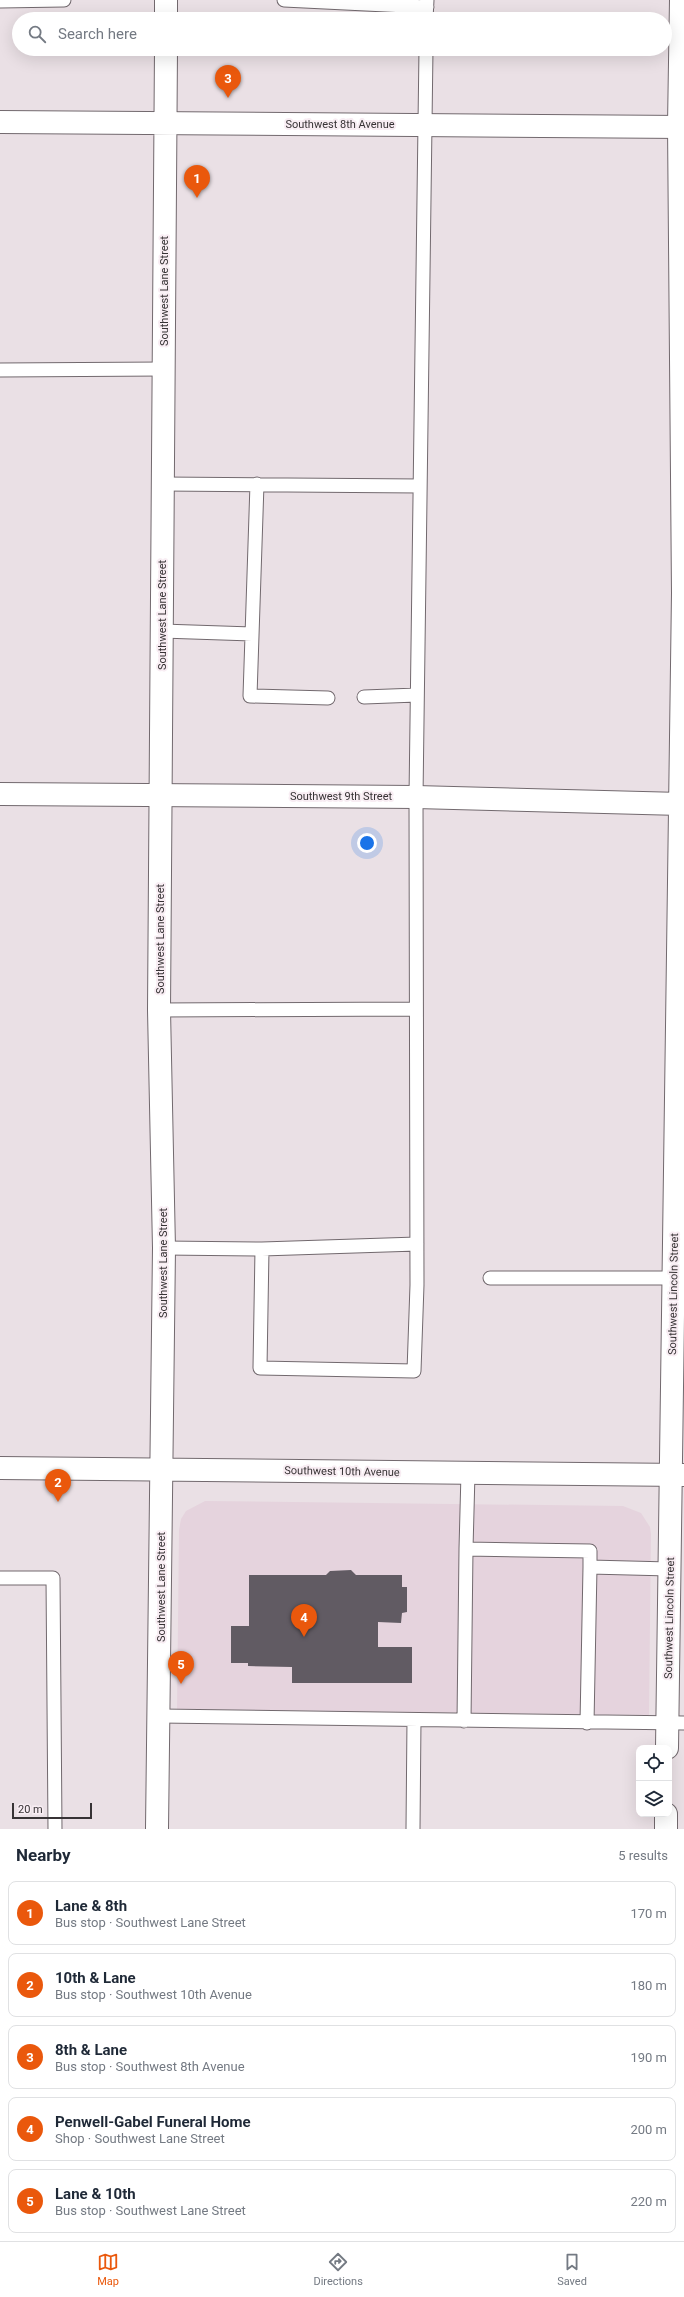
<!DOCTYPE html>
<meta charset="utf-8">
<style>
body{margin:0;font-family:Roboto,sans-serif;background:#f2f2f3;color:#1f2937}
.controls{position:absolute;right:12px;bottom:12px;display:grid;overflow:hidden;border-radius:8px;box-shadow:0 4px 16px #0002}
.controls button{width:36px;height:36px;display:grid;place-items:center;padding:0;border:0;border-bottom:1px solid #e0e1e3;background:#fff;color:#1f2937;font:20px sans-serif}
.scale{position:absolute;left:12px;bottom:10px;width:80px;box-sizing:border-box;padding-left:4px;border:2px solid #373335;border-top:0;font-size:11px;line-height:14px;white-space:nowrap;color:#373335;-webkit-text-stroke:3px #f8edf3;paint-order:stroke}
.you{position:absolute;left:367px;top:843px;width:14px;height:14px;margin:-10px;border:3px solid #fff;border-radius:50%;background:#1a73e8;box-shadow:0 0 0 6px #1a73e833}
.badge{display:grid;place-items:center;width:26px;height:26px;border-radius:50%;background:#ea580c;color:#fff;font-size:13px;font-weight:700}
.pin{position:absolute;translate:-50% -33px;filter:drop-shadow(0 1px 2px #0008)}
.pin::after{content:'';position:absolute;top:21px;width:14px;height:12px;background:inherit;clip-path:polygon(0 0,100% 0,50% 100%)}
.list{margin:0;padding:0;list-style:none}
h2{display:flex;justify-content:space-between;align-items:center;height:52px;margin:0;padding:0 16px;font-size:17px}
h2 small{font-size:13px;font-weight:400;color:#747a83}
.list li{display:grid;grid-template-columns:26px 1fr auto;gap:12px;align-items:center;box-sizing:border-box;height:64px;margin:0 8px 8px;padding:0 8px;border:1px solid #e0e1e3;border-radius:8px}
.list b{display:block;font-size:15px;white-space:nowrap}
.list p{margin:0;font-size:13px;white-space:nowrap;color:#747a83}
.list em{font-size:13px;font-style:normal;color:#747a83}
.icon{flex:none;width:22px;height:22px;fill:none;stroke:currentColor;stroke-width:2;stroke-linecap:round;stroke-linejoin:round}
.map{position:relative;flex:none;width:684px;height:1829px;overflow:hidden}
.search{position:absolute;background:#fff;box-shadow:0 4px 16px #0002;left:12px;right:12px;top:12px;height:44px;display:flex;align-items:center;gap:10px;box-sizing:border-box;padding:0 14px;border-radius:22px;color:#747a83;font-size:15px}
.sheet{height:412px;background:#fff}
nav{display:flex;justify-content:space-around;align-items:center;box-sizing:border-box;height:56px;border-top:1px solid #e0e1e3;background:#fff;font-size:11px;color:#747a83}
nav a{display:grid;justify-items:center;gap:2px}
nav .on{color:#ea580c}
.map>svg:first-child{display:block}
.built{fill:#e5d3dd}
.building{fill:#615b63}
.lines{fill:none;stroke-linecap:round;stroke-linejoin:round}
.lane-casing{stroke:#72696e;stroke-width:15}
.street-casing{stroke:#72696e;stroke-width:24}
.secondary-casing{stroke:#72696e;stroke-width:24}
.lane{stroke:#fff;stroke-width:13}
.street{stroke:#fff;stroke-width:22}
.secondary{stroke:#fff;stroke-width:22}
.labels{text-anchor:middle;stroke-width:4;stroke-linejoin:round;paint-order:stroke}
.street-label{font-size:11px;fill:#373335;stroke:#f8edf3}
</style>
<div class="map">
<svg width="684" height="1829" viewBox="0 0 684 1829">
<rect width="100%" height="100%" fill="#eae0e5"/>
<path class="built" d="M205,1501L623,1506L641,1513L650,1527L651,1534L649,1715L177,1709L179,1530L181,1519L186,1511Z"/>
<path class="building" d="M351,1570L356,1575H402V1587H407V1612L402,1613L401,1623L378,1622V1647H412V1683H292V1667L248,1666V1663H231V1626H249V1575H326L330,1571Z"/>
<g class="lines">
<defs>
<path id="lane" d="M284,0L427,7
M0,1L64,0
M426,19L427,0
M0,370L164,369
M163,484L420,486
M257,484L250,696L328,698
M162,631L252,634
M364,697L417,695
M159,1010L416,1009
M417,1244L262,1249L260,1368L414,1371L417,1285L416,797L426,49
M164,1248L262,1249
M490,1278H673
M468,1473L466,1549L590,1551V1567L669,1569
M0,1578H53L55,1829
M160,1716L684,1723
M464,1721L466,1549
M587,1723L590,1567
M413,1829L414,1720"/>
<path id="street" d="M0,794L416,797L681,804
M667,1748L683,593L679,125L681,0
M666,1829V1814"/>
<path id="secondary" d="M166,19V0
M0,122L684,127
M0,1468L684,1475
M157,1829L164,1248L159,1010L166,49"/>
</defs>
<use href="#lane" class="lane-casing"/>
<use href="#street" class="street-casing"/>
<use href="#secondary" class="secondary-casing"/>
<use href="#lane" class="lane"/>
<use href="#street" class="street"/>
<use href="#secondary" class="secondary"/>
</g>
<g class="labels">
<g class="street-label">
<text x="340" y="128">Southwest 8th Avenue</text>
<text transform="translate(164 291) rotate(-90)" y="4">Southwest Lane Street</text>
<text transform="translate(162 615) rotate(-90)" y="4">Southwest Lane Street</text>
<text x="341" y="800">Southwest 9th Street</text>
<text transform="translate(160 939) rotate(-90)" y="4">Southwest Lane Street</text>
<text transform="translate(163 1263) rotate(-90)" y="4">Southwest Lane Street</text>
<text transform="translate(673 1294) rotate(-89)" y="4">Southwest Lincoln Street</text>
<text transform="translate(342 1471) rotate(1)" y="4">Southwest 10th Avenue</text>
<text transform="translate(161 1587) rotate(-90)" y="4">Southwest Lane Street</text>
<text transform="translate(669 1618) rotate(-89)" y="4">Southwest Lincoln Street</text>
</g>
</g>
</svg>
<div class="controls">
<button><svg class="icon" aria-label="locate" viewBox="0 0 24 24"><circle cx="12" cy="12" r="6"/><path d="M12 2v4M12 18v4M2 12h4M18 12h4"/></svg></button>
<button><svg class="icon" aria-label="layers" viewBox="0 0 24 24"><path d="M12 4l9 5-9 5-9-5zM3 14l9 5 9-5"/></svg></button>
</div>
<div class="scale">20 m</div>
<div class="you"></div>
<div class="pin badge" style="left:197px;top:198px">1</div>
<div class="pin badge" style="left:58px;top:1502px">2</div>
<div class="pin badge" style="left:228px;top:98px">3</div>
<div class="pin badge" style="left:304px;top:1637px">4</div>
<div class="pin badge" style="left:181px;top:1684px">5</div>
<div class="search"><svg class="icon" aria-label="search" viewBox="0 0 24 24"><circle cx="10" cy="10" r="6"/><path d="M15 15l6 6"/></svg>Search here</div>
</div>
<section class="sheet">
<h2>Nearby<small>5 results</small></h2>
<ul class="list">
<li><span class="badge">1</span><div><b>Lane &amp; 8th</b><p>Bus stop · Southwest Lane Street</p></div><em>170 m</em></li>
<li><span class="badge">2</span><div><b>10th &amp; Lane</b><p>Bus stop · Southwest 10th Avenue</p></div><em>180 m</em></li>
<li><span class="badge">3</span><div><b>8th &amp; Lane</b><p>Bus stop · Southwest 8th Avenue</p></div><em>190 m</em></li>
<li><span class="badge">4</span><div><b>Penwell-Gabel Funeral Home</b><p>Shop · Southwest Lane Street</p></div><em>200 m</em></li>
<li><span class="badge">5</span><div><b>Lane &amp; 10th</b><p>Bus stop · Southwest Lane Street</p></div><em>220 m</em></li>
</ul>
</section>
<nav>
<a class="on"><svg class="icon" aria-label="map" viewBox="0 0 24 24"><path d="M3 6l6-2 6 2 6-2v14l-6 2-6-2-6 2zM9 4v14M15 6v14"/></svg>Map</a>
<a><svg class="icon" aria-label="directions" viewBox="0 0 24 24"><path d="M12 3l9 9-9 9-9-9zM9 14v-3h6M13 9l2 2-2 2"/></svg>Directions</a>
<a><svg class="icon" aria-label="saved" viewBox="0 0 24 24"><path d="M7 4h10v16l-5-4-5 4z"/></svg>Saved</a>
</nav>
